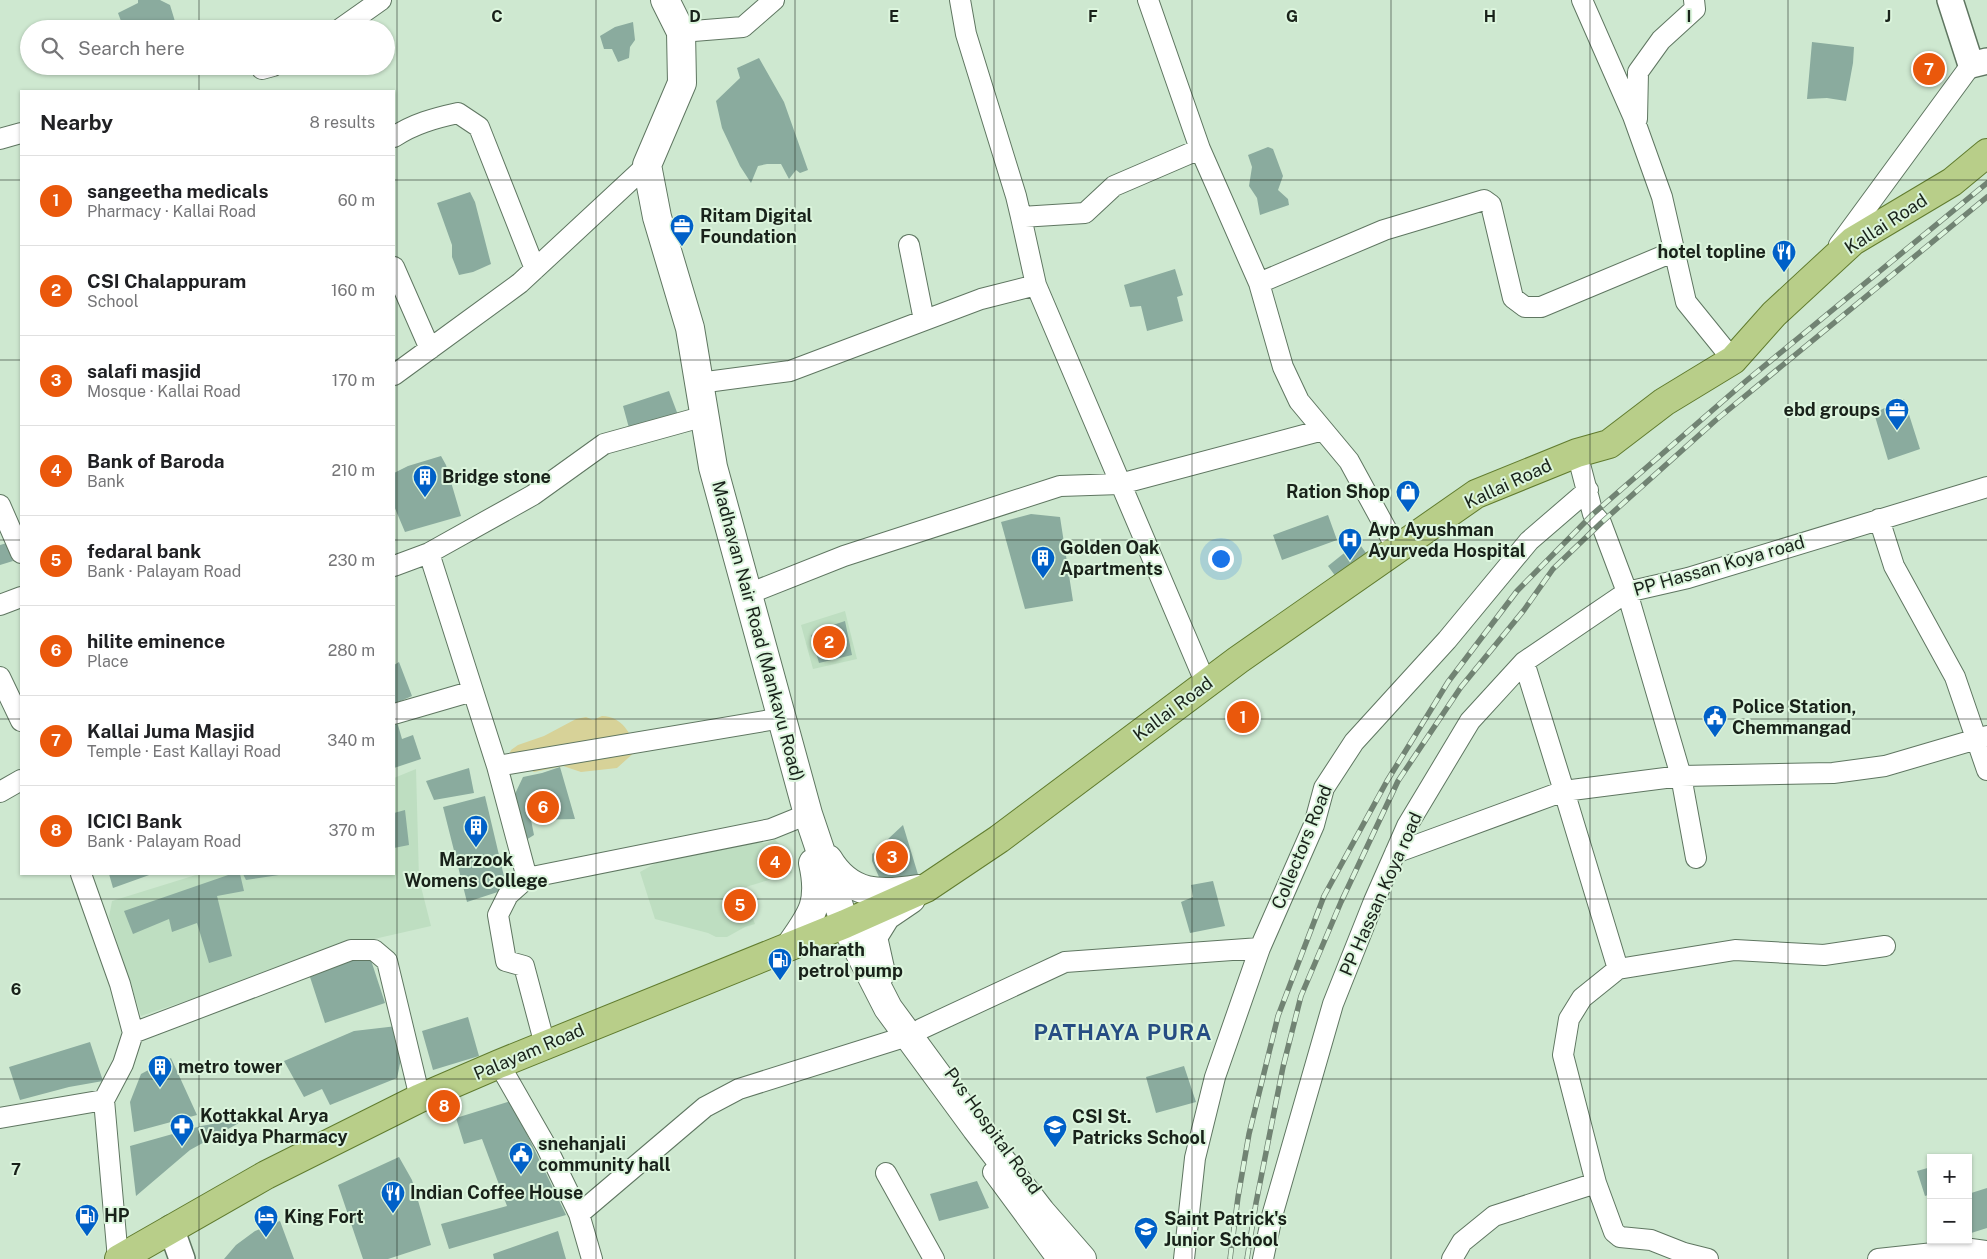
<!DOCTYPE html>
<meta charset="utf-8">
<style>
body{margin:0;font-family:"Public Sans",sans-serif;background:#f6f6f6;color:#202124}
.controls{position:absolute;right:15px;bottom:15px;display:grid;overflow:hidden;border-radius:0px;box-shadow:0 1px 4px #0004}
.controls button{width:45px;height:45px;display:grid;place-items:center;padding:0;border:0;border-bottom:1px solid #e0e0e0;background:#fff;color:#202124;font:25px sans-serif}
.you{position:absolute;left:1220px;top:558px;width:18px;height:18px;margin:-12px;border:4px solid #fff;border-radius:50%;background:#1a73e8;box-shadow:0 0 0 8px #1a73e833}
.badge{display:grid;place-items:center;width:32px;height:32px;border-radius:50%;background:#ea580c;color:#fff;font-size:16px;font-weight:700}
.pin{position:absolute;translate:-50% -50%;border:2px solid #fff;box-shadow:0 1px 5px #0006}
.list{margin:0;padding:0;list-style:none}
h2{display:flex;justify-content:space-between;align-items:center;height:65px;margin:0;padding:0 20px;font-size:21px}
h2 small{font-size:16px;font-weight:400;color:#757577}
.list li{display:grid;grid-template-columns:32px 1fr auto;gap:15px;align-items:center;box-sizing:border-box;height:90px;padding:0 20px;border-top:1px solid #e0e0e0}
.list b{display:block;font-size:19px;white-space:nowrap}
.list p{margin:0;font-size:16px;white-space:nowrap;color:#757577}
.list em{font-size:16px;font-style:normal;color:#757577}
.icon{flex:none;width:28px;height:28px;fill:none;stroke:currentColor;stroke-width:2;stroke-linecap:round;stroke-linejoin:round}
.map{position:relative;flex:none;width:1987px;height:1259px;overflow:hidden}
.search{position:absolute;background:#fff;box-shadow:0 1px 4px #0004;left:20px;top:20px;width:375px;height:55px;display:flex;align-items:center;gap:12px;box-sizing:border-box;padding:0 18px;border-radius:28px;color:#757577;font-size:19px}
.panel{position:absolute;background:#fff;box-shadow:0 1px 4px #0004;left:20px;top:90px;width:375px;height:785px;border-radius:0px}
.map>svg:first-child{display:block}
.built{fill:#bedec1}
.green{fill:#d7d298}
.building{fill:#8aab9e}
.lines{fill:none;stroke-linecap:round;stroke-linejoin:round}
.minor-casing{stroke:#5f7661;stroke-width:22}
.tertiary-casing{stroke:#5f7661;stroke-width:28}
.secondary-casing{stroke:#5f7661;stroke-width:30}
.primary-casing{stroke:#617c2f;stroke-width:30}
.minor{stroke:#fff;stroke-width:20}
.tertiary{stroke:#fff;stroke-width:25}
.secondary{stroke:#fff;stroke-width:28}
.primary{stroke:#b8ce89;stroke-width:28}
.rail-casing{stroke:#718373;stroke-width:5.5}
.rail{stroke:#dcf5dd;stroke-width:4;stroke-dasharray:11;stroke-linecap:butt}
.grid{fill:none;stroke:#19221a;stroke-width:1;stroke-opacity:0.55}
.labels{text-anchor:middle;stroke-width:4;stroke-linejoin:round;paint-order:stroke}
.poi-label{font-size:18px;font-weight:bold;fill:#19221a;stroke:#dcf5dd;text-anchor:start}
.street-label{font-size:18px;fill:#19221a;stroke:#dcf5dd}
.district-label{font-size:22px;font-weight:bold;letter-spacing:1px;fill:#264d83;stroke:#dcf5dd}
.grid-label{font-size:16px;text-anchor:middle;font-weight:bold;fill:#19221a;stroke:#dcf5dd;stroke-width:4;stroke-linejoin:round;paint-order:stroke}
</style>
<div class="map">
<svg width="1987" height="1259" viewBox="0 0 1987 1259">
<rect width="100%" height="100%" fill="#cee8d0"/>
<path class="built" d="M845,611L857,659L813,669L801,625Z
M416,769L419,879L431,926L361,942L141,1016L109,917L112,901L199,874H394V778Z
M775,840L782,846L792,873L749,886L742,889L755,924L745,927L727,937H716L708,933L655,919L640,872L656,863L739,843H765Z"/>
<path class="green" d="M602,716C623,717 630,733 637,750L617,768L581,772L563,766L534,772L508,757L511,750L518,745L544,736L576,719L586,717L593,720Z"/>
<path class="building" d="M138,0H160L170,5L177,28L124,29L118,13L138,3Z
M633,22L635,40L630,47L629,58L618,62L612,49H604L600,36L615,27Z
M1812,42L1854,47L1853,63L1846,101L1827,98L1807,99Z
M759,58L784,102L808,170L800,173L796,170L789,179L781,164H767L758,166L751,183L740,166L722,128L716,101L740,78L737,68Z
M1268,147L1273,149L1283,176L1278,190L1288,199L1289,205L1260,215L1257,198L1249,186L1252,167L1248,155Z
M470,192L475,202L491,264L473,272L459,275L452,257V245L437,203Z
M1175,269L1183,295L1177,297L1183,321L1147,331L1141,306L1130,307L1124,285Z
M669,391L678,415L629,428L623,406Z
M1904,399L1920,449L1888,460L1874,413Z
M441,456L446,465L461,516L405,532L394,506V473L408,466Z
M1031,514L1060,517L1073,601L1025,609L1001,522Z
M1328,515L1337,540L1282,560L1273,535Z
M1358,542L1369,557L1339,581L1328,566Z
M7,543L13,561L0,565V545Z
M845,621L852,655L819,663L811,635L820,632L824,649L838,644L833,625Z
M399,662L412,696L394,704V665Z
M394,724L398,725L402,739L413,735L421,759L394,768Z
M560,767L575,819L531,820L534,835L521,843L514,796L523,777L542,773Z
M469,768L474,793L434,800L426,781Z
M485,796L507,889L467,902L443,807Z
M405,810L409,845L394,848V813Z
M903,825L920,881L901,887L879,877L872,861V854Z
M109,874H152L113,888Z
M231,874H240L244,891L217,896L232,956L209,963L197,923L172,932L169,919L133,934L124,911Z
M243,874H279V875L246,880Z
M1213,881L1225,926L1190,933L1181,902L1193,897L1191,885Z
M369,954L385,1003L325,1023L309,974Z
M468,1017L479,1056L433,1070L422,1031Z
M397,1026L402,1054L397,1078L330,1105L322,1089L304,1097L284,1061L354,1031Z
M90,1042L103,1081L69,1087L20,1100L9,1067Z
M171,1058L197,1115L134,1132L130,1102L141,1074Z
M1184,1066L1196,1102L1156,1113L1146,1077Z
M511,1101L566,1215L449,1249L441,1224L507,1206L482,1139L464,1144L456,1118Z
M248,1118L190,1150L136,1196L130,1146L201,1126Z
M399,1157L412,1180L431,1245L388,1259H363L338,1185Z
M1931,1167V1194L1925,1196L1917,1171Z
M977,1181L989,1208L939,1221L930,1194Z
M1987,1188V1228L1968,1234V1194Z
M280,1221L294,1259H224L236,1245L255,1231Z
M558,1231L566,1259H494L493,1254Z"/>
<g class="lines">
<defs>
<path id="minor" d="M960,0L966,34L1016,196L1021,217L1085,213L1114,186L1200,149
M1148,0L1200,149L1259,283L1283,367L1299,401L1349,461L1397,549
M1582,0L1633,116L1662,197L1686,302L1733,360
M340,29L381,0
M681,32L743,27L774,0
M262,69L273,66
M1637,119L1638,72L1661,40L1695,9L1694,0
M394,137C413,124 435,118 458,113L479,127L535,269
M0,139L21,133
M1021,217L1036,285L1206,684
M909,245L924,320
M1839,245L1971,65
M394,267L430,349
M1259,283L1384,230L1484,200L1491,205L1513,298L1525,307H1541L1675,251
M394,375L520,283L647,165
M699,383L790,371L981,299L1036,285
M1577,453L1593,514L1601,523L1627,592L1681,776L1696,858
M0,505L21,553
M1879,519L1894,566L1955,677L1987,770
M429,553L473,691
M394,566L429,553L533,495L604,444L705,416
M748,594L844,556L1060,486L1120,484L1323,430
M0,605L21,597
M0,677L21,721
M394,714L473,691L497,766L782,718
M497,766L527,878L771,829L808,814
M0,792L21,780
M1395,853L1564,791L1524,662
M81,874L120,984L133,1033L123,1064L104,1100L118,1259
M527,878L508,895L498,915L506,961L524,966L545,1045
M1618,969L1564,791L1681,776L1833,773L1885,766L1987,736
M921,1029L1065,962L1260,948
M133,1033L351,950H374L387,961L420,1098
M499,1064L546,1146L579,1214L592,1259
M0,1118L104,1100
M993,1172L1057,1259
M886,1173L934,1259
M579,1214L705,1107L739,1089L898,1039
M1184,1259L1195,1158L1215,1077L1260,948L1314,825L1324,788L1354,742L1447,640L1529,541L1588,490
M1263,1259L1272,1216L1333,1004L1374,901L1407,826L1470,721L1524,662L1627,592L1688,578L1987,487
M1452,1259L1462,1242L1494,1216L1596,1183
M1708,1259L1684,1253L1651,1240L1620,1237L1614,1232L1596,1183L1563,1055L1569,1019L1582,998L1618,969L1735,950L1824,955L1885,946
M1878,1259L1971,1249L1987,1251"/>
<path id="tertiary" d="M1950,0L1971,65L1987,61
M171,1228L182,1259"/>
<path id="secondary" d="M665,0L681,32L682,83L647,165L657,217L690,328L713,467L808,814L845,924L888,1008L976,1128L1041,1212L1082,1259
M828,859C850,896 880,895 918,889
M790,946C812,915 822,903 813,863
M881,973L873,937L886,916L911,899"/>
<path id="primary" d="M119,1259L266,1175L420,1098L499,1064L845,924L926,888L999,839L1238,660L1476,494L1577,453L1609,444L1664,402L1733,360L1774,314L1853,241L1952,182L1987,153"/>
</defs>
<use href="#minor" class="minor-casing"/>
<use href="#tertiary" class="tertiary-casing"/>
<use href="#secondary" class="secondary-casing"/>
<use href="#primary" class="primary-casing"/>
<use href="#minor" class="minor"/>
<use href="#tertiary" class="tertiary"/>
<use href="#secondary" class="secondary"/>
<use href="#primary" class="primary"/>
<defs>
<path id="rail" d="M1230,1259L1238,1197L1249,1134L1278,1016L1324,896L1387,781L1448,682L1517,591L1593,514L1746,381L1987,183
M1247,1259L1256,1203L1283,1067L1301,996L1341,902L1398,781L1461,687L1524,610L1553,569L1601,523L1716,420L1987,197"/>
</defs>
<use href="#rail" class="rail-casing"/>
<use href="#rail" class="rail"/>
</g>
<path class="grid" d="M199,0V29M397,0V1259M596,0V1259M795,0V1259M994,0V1259M1192,0V1259M1391,0V1259M1590,0V1259M1788,0V1259M199,66V91M0,180H21M394,180H1987M0,360H21M394,360H1987M0,540H21M394,540H1987M0,719H21M394,719H1987M199,874V1259M0,899H1987M0,1079H1987"/>
<defs>
<symbol id="office-pin" viewBox="-11 -11 22 30"><path d="M0 17L-7.5 6A9.5 9.5 0 1 1 7.5 6Z" fill="#0060c8" stroke="#dcf5dd"/><path d="M-6-3h4V-5.5h4V-3h4V5H-6ZM-1-4.5V-3h2v-1.5ZM-6 0V1H6V0Z" fill="#fff"/></symbol>
<symbol id="restaurant-pin" viewBox="-11 -11 22 30"><path d="M0 17L-7.5 6A9.5 9.5 0 1 1 7.5 6Z" fill="#0060c8" stroke="#dcf5dd"/><path d="M-5-6h1v4h1v-4h1v4h1v-4h1v5L-1.5 .5V6h-2V.5L-5-1ZM5-6V6H3V1.5H1.5Q1.5-4 5-6Z" fill="#fff"/></symbol>
<symbol id="building-pin" viewBox="-11 -11 22 30"><path d="M0 17L-7.5 6A9.5 9.5 0 1 1 7.5 6Z" fill="#0060c8" stroke="#dcf5dd"/><path d="M-4-6H4V6H1V3H-1V6H-4ZM-2.5-4.3h1.7v1.8h-1.7ZM.8-4.3h1.7v1.8H.8ZM-2.5-1h1.7V.8h-1.7ZM.8-1h1.7V.8H.8Z" fill="#fff"/></symbol>
<symbol id="shop-pin" viewBox="-11 -11 22 30"><path d="M0 17L-7.5 6A9.5 9.5 0 1 1 7.5 6Z" fill="#0060c8" stroke="#dcf5dd"/><path d="M-5-2.5h2.3a2.7 3.5 0 0 1 5.4 0H5L5.5 6h-11ZM-1.5-2.5h3a1.5 2.3 0 0 0-3 0Z" fill="#fff"/></symbol>
<symbol id="hospital-pin" viewBox="-11 -11 22 30"><path d="M0 17L-7.5 6A9.5 9.5 0 1 1 7.5 6Z" fill="#0060c8" stroke="#dcf5dd"/><path d="M-5-5h3v3.5h4V-5h3V5h-3V1.5h-4V5h-3Z" fill="#fff"/></symbol>
<symbol id="civic-pin" viewBox="-11 -11 22 30"><path d="M0 17L-7.5 6A9.5 9.5 0 1 1 7.5 6Z" fill="#0060c8" stroke="#dcf5dd"/><path d="M-.6-6.5H3V-4.5H.6V-3L4-1V1h2V6H-6V1h2V-1L-.6-3ZM-1.2 2.5V6h2.4V2.5Z" fill="#fff"/></symbol>
<symbol id="fuel-pin" viewBox="-11 -11 22 30"><path d="M0 17L-7.5 6A9.5 9.5 0 1 1 7.5 6Z" fill="#0060c8" stroke="#dcf5dd"/><path d="M-5.5-6h7V0h2V4h1.3V-2.5L3-4.5l.8-.8L6-3V5H2.5V1h-1V6h-7ZM-4.2-4.7v3.2H.2V-4.7Z" fill="#fff"/></symbol>
<symbol id="pharmacy-pin" viewBox="-11 -11 22 30"><path d="M0 17L-7.5 6A9.5 9.5 0 1 1 7.5 6Z" fill="#0060c8" stroke="#dcf5dd"/><path d="M-2-6h4v4h4v4h-4v4h-4v-4h-4v-4h4Z" fill="#fff"/></symbol>
<symbol id="school-pin" viewBox="-11 -11 22 30"><path d="M0 17L-7.5 6A9.5 9.5 0 1 1 7.5 6Z" fill="#0060c8" stroke="#dcf5dd"/><path d="M0-5L7-2L0 1L-7-2ZM-4 1L0 2.5L4 1V4Q0 6-4 4Z" fill="#fff"/></symbol>
<symbol id="hotel-pin" viewBox="-11 -11 22 30"><path d="M0 17L-7.5 6A9.5 9.5 0 1 1 7.5 6Z" fill="#0060c8" stroke="#dcf5dd"/><path d="M-6-4.5h1.5V1H6V5H4.5V3h-9V5H-6ZM-4 0a1.8 1.8 0 1 1 3.6 0ZM.5 0V-2.5h3Q6-2.5 6 0Z" fill="#fff"/></symbol>
</defs>
<g fill-rule="evenodd">
<use href="#office-pin" x="668" y="212" width="28" height="38"/>
<use href="#restaurant-pin" x="1770" y="238" width="28" height="38"/>
<use href="#office-pin" x="1883" y="396" width="28" height="38"/>
<use href="#building-pin" x="411" y="463" width="28" height="38"/>
<use href="#shop-pin" x="1394" y="478" width="28" height="38"/>
<use href="#hospital-pin" x="1336" y="526" width="28" height="38"/>
<use href="#building-pin" x="1029" y="544" width="28" height="38"/>
<use href="#civic-pin" x="1701" y="703" width="28" height="38"/>
<use href="#building-pin" x="462" y="813" width="28" height="38"/>
<use href="#fuel-pin" x="766" y="946" width="28" height="38"/>
<use href="#building-pin" x="146" y="1053" width="28" height="38"/>
<use href="#pharmacy-pin" x="168" y="1112" width="28" height="38"/>
<use href="#school-pin" x="1041" y="1113" width="28" height="38"/>
<use href="#civic-pin" x="507" y="1140" width="28" height="38"/>
<use href="#restaurant-pin" x="379" y="1179" width="28" height="38"/>
<use href="#fuel-pin" x="73" y="1202" width="28" height="38"/>
<use href="#hotel-pin" x="252" y="1203" width="28" height="38"/>
<use href="#school-pin" x="1132" y="1215" width="28" height="38"/>
</g>
<g class="labels">
<g class="poi-label">
<text x="700" y="222">Ritam Digital<tspan x="700" dy="21">Foundation</tspan></text>
<text x="1766" y="258" text-anchor="end">hotel topline</text>
<text x="1880" y="416" text-anchor="end">ebd groups</text>
<text x="442" y="483">Bridge stone</text>
<text x="1390" y="498" text-anchor="end">Ration Shop</text>
<text x="1368" y="536">Avp Ayushman<tspan x="1368" dy="21">Ayurveda Hospital</tspan></text>
<text x="1060" y="554">Golden Oak<tspan x="1060" dy="21">Apartments</tspan></text>
<text x="1732" y="713">Police Station,<tspan x="1732" dy="21">Chemmangad</tspan></text>
<text x="476" y="866" text-anchor="middle">Marzook<tspan x="476" dy="21">Womens College</tspan></text>
<text x="798" y="956">bharath<tspan x="798" dy="21">petrol pump</tspan></text>
<text x="178" y="1073">metro tower</text>
<text x="200" y="1122">Kottakkal Arya<tspan x="200" dy="21">Vaidya Pharmacy</tspan></text>
<text x="1072" y="1123">CSI St.<tspan x="1072" dy="21">Patricks School</tspan></text>
<text x="538" y="1150">snehanjali<tspan x="538" dy="21">community hall</tspan></text>
<text x="410" y="1199">Indian Coffee House</text>
<text x="104" y="1222">HP</text>
<text x="284" y="1223">King Fort</text>
<text x="1164" y="1225">Saint Patrick's<tspan x="1164" dy="21">Junior School</tspan></text>
</g>
<g class="street-label">
<text transform="translate(1886 224) rotate(-33)" y="6">Kallai Road</text>
<text transform="translate(1508 484) rotate(-25)" y="6">Kallai Road</text>
<text transform="translate(1719 566) rotate(-16)" y="6">PP Hassan Koya road</text>
<text transform="translate(758 631) rotate(75)" y="6">Madhavan Nair Road (Mankavu Road)</text>
<text transform="translate(1173 709) rotate(-37)" y="6">Kallai Road</text>
<text transform="translate(1302 847) rotate(-68)" y="6">Collectors Road</text>
<text transform="translate(1381 894) rotate(-66)" y="6">PP Hassan Koya road</text>
<text transform="translate(529 1052) rotate(-23)" y="6">Palayam Road</text>
<text transform="translate(993 1131) rotate(54)" y="6">Pvs Hospital Road</text>
</g>
<g class="district-label">
<text x="1123" y="1040">PATHAYA PURA</text>
</g>
</g>
<g class="grid-label">
<text x="497" y="22">C</text>
<text x="695" y="22">D</text>
<text x="894" y="22">E</text>
<text x="1093" y="22">F</text>
<text x="1292" y="22">G</text>
<text x="1490" y="22">H</text>
<text x="1689" y="22">I</text>
<text x="1888" y="22">J</text>
<text x="16" y="995">6</text>
<text x="16" y="1175">7</text>
</g>
</svg>
<div class="controls">
<button>+</button>
<button>−</button>
</div>
<div class="you"></div>
<div class="pin badge" style="left:1243px;top:717px">1</div>
<div class="pin badge" style="left:829px;top:642px">2</div>
<div class="pin badge" style="left:892px;top:857px">3</div>
<div class="pin badge" style="left:775px;top:862px">4</div>
<div class="pin badge" style="left:740px;top:905px">5</div>
<div class="pin badge" style="left:543px;top:807px">6</div>
<div class="pin badge" style="left:1929px;top:69px">7</div>
<div class="pin badge" style="left:444px;top:1106px">8</div>
<div class="search"><svg class="icon" aria-label="search" viewBox="0 0 24 24"><circle cx="10" cy="10" r="6"/><path d="M15 15l6 6"/></svg>Search here</div>
<section class="panel">
<h2>Nearby<small>8 results</small></h2>
<ul class="list">
<li><span class="badge">1</span><div><b>sangeetha medicals</b><p>Pharmacy · Kallai Road</p></div><em>60 m</em></li>
<li><span class="badge">2</span><div><b>CSI Chalappuram</b><p>School</p></div><em>160 m</em></li>
<li><span class="badge">3</span><div><b>salafi masjid</b><p>Mosque · Kallai Road</p></div><em>170 m</em></li>
<li><span class="badge">4</span><div><b>Bank of Baroda</b><p>Bank</p></div><em>210 m</em></li>
<li><span class="badge">5</span><div><b>fedaral bank</b><p>Bank · Palayam Road</p></div><em>230 m</em></li>
<li><span class="badge">6</span><div><b>hilite eminence</b><p>Place</p></div><em>280 m</em></li>
<li><span class="badge">7</span><div><b>Kallai Juma Masjid</b><p>Temple · East Kallayi Road</p></div><em>340 m</em></li>
<li><span class="badge">8</span><div><b>ICICI Bank</b><p>Bank · Palayam Road</p></div><em>370 m</em></li>
</ul>
</section>
</div>
